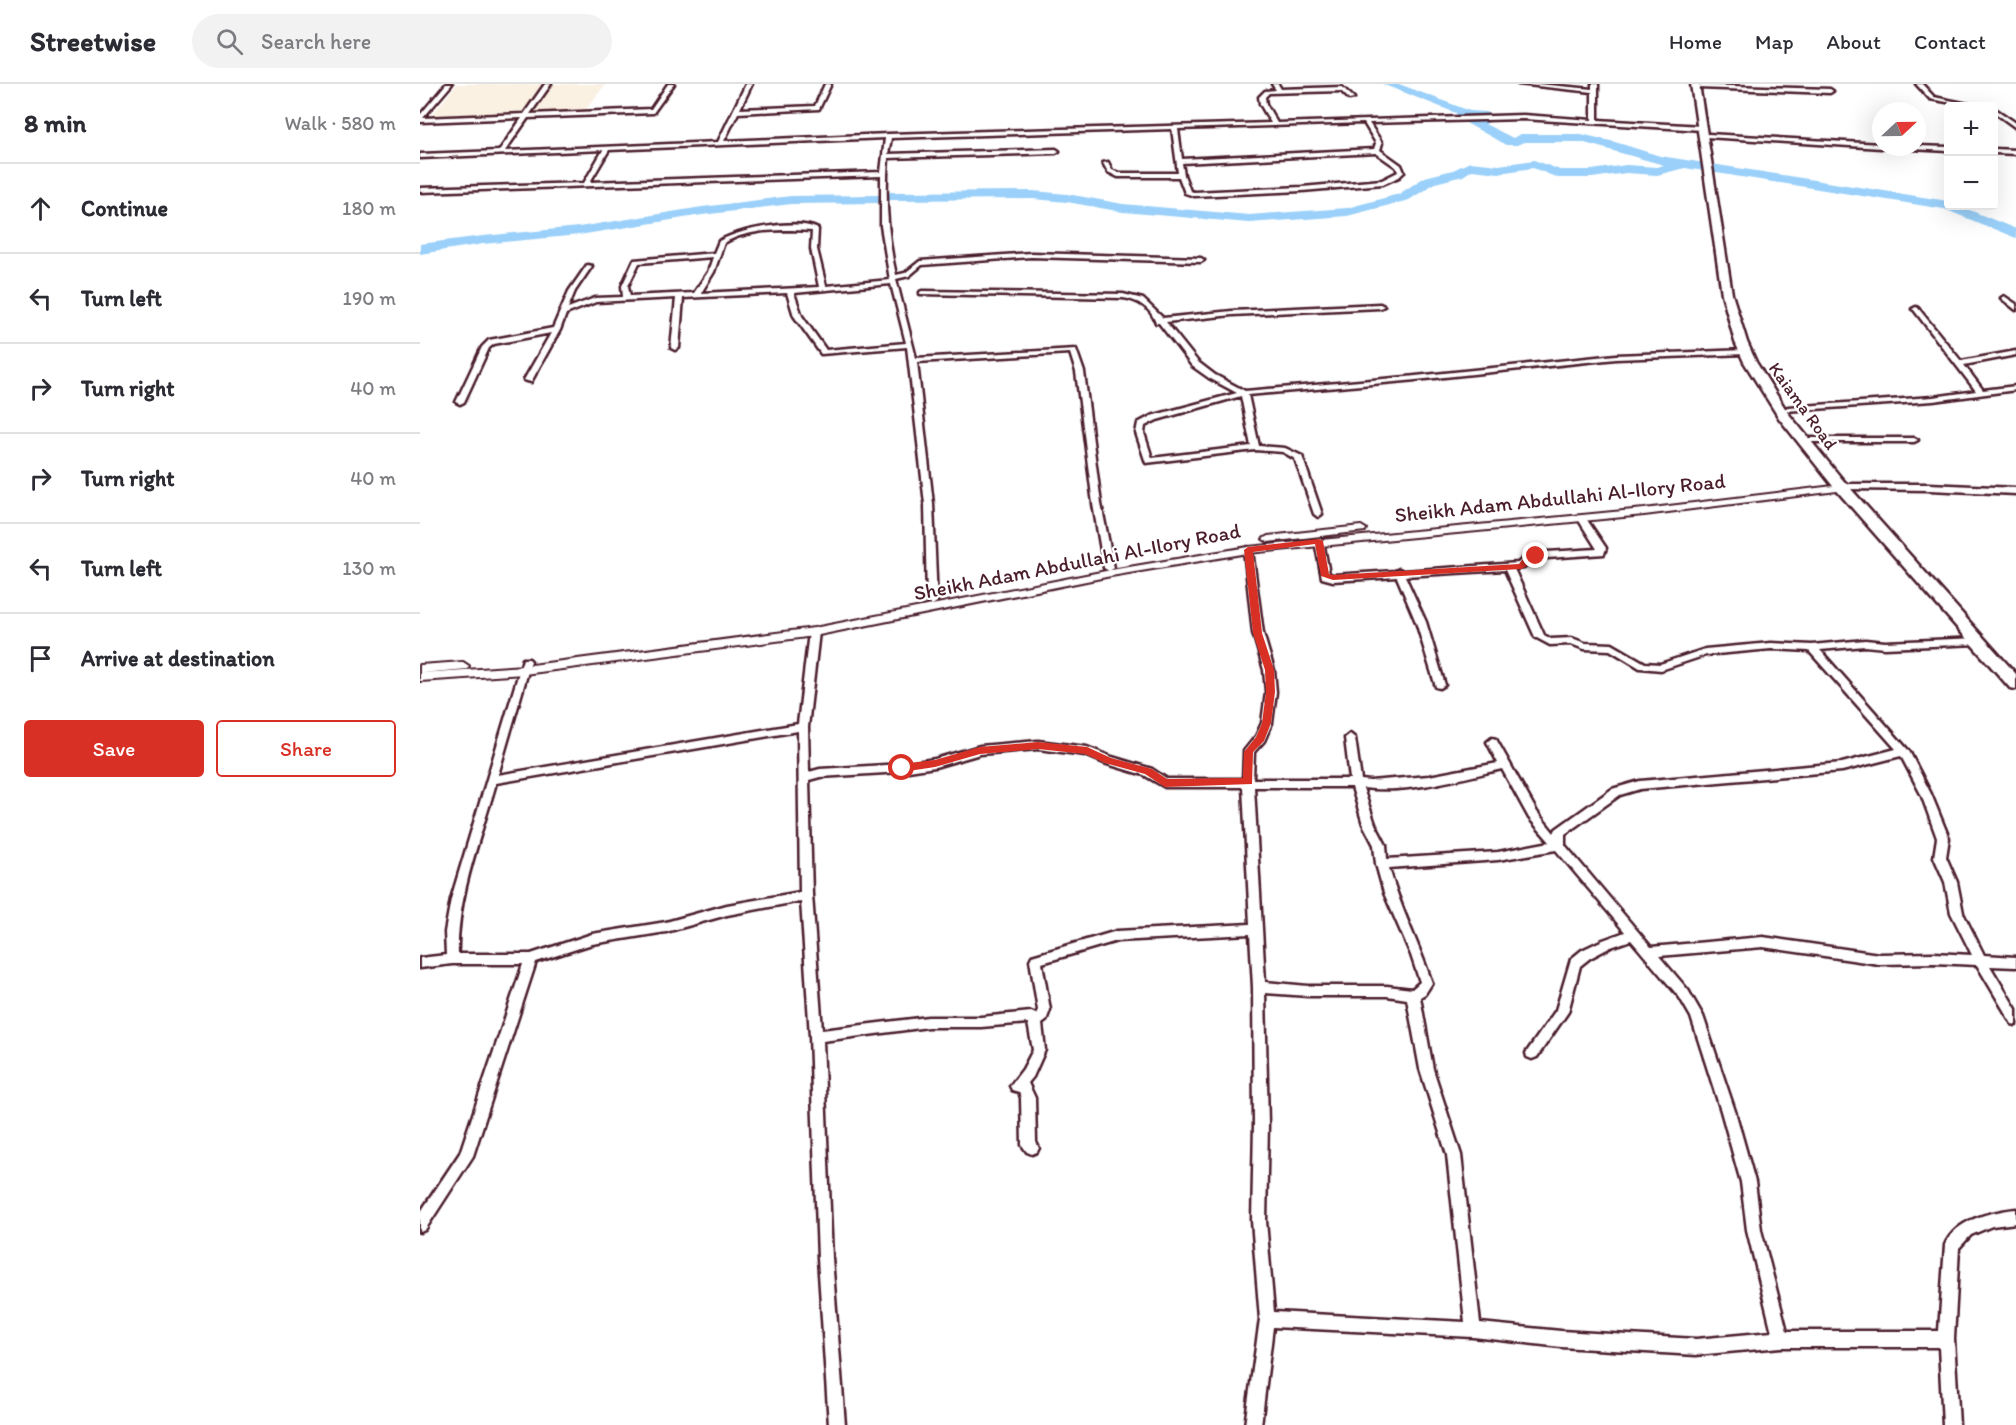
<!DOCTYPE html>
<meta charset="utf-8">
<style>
body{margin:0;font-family:Itim,sans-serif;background:#f2f2f3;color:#2b2b33}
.controls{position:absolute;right:18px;top:18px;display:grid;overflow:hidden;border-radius:6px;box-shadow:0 6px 24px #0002}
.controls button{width:54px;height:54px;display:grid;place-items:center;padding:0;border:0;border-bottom:2px solid #e1e1e2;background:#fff;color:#2b2b33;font:30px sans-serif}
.compass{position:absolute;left:1452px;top:18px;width:54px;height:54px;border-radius:50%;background:#fff;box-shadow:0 6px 24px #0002;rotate:68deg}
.stop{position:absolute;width:18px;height:18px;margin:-14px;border:4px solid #d93025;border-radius:50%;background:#fff}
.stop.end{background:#d93025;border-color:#fff;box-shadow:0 2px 6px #0008}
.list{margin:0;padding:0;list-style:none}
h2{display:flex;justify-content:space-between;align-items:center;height:78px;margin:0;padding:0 24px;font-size:26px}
h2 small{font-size:20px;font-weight:400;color:#7c7c81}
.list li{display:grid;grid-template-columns:39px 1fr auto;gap:18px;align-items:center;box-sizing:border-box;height:90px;padding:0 24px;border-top:2px solid #e1e1e2}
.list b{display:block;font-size:22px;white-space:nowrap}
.list em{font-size:20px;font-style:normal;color:#7c7c81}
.actions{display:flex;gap:12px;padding:18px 24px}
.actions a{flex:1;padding:14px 0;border:2px solid #d93025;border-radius:6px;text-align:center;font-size:21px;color:#d93025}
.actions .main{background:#d93025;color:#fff}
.icon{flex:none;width:33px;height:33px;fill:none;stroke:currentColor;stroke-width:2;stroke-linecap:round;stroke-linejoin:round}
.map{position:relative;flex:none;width:1596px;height:1341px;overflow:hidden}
header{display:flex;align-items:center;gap:36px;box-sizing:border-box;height:84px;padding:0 30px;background:#fff;border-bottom:2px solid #e1e1e2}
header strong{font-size:28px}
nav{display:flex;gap:33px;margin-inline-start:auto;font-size:21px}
.search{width:420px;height:54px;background:#f2f2f3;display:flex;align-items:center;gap:15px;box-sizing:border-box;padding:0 21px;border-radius:33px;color:#7c7c81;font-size:22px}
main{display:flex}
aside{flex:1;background:#fff}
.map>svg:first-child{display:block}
.built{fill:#faf1e3}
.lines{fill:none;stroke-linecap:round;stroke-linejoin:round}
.river{fill:#9ad0f9;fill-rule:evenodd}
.minor-casing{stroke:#4a1f2b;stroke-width:5}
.tertiary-casing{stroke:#4a1f2b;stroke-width:4}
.trunk-casing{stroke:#4a1f2b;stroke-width:5}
.minor{fill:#fff;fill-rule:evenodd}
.tertiary{fill:#fff;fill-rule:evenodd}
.trunk{fill:#fff;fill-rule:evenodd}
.route{fill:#d93025}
.labels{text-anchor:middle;stroke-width:4.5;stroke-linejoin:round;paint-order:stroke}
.far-street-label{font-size:18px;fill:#4a1f2b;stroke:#fff}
.street-label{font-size:21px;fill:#4a1f2b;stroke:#fff}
</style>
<header>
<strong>Streetwise</strong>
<div class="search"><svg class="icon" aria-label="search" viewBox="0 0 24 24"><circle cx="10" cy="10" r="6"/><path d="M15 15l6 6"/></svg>Search here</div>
<nav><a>Home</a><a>Map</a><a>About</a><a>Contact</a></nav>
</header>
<main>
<aside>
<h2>8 min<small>Walk · 580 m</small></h2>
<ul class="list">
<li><svg class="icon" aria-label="ahead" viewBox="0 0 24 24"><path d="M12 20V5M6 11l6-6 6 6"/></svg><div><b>Continue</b></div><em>180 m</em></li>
<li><svg class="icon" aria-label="left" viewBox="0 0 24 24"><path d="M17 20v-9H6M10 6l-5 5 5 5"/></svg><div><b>Turn left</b></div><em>190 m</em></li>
<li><svg class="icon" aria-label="right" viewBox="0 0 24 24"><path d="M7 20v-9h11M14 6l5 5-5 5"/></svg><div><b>Turn right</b></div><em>40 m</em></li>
<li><svg class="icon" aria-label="right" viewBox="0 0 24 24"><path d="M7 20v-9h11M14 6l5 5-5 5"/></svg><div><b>Turn right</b></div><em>40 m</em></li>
<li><svg class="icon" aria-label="left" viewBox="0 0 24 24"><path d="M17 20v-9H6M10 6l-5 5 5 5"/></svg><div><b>Turn left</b></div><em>130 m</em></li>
<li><svg class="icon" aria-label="arrive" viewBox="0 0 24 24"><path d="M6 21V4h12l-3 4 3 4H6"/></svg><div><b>Arrive at destination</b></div></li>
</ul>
<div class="actions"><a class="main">Save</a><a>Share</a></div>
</aside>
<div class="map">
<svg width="1596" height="1341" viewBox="0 0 1596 1341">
<rect width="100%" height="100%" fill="#fff"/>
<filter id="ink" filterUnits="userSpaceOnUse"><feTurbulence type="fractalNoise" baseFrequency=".0167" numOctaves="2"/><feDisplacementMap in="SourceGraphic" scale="12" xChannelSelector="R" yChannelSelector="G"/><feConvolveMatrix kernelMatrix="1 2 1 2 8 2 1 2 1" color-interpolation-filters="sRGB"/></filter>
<g filter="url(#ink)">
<path class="built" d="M37,0H186L163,29L11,32Z"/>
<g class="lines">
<path class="river" d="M962,0H979L1050,27L1067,28L1073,36L1065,40L1093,54L1100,50H1161L1195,58L1240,72L1528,117V122H1540L1596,145V154L1524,125L1265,84L1237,91L1206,89L1172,94H1138L1113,84L1079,89L1052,86L1043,92L1015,99L989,116L927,132L829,139L703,128L647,118L613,115L471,116L460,119L371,120L282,131L159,151L63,160L0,170V160L63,152L159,143L282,123L371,112L460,111L471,108L613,107L647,110L703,120L829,131L927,124L979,110L1005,93L1033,86L1050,78L1079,81L1114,76L1140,86H1172L1206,81L1237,83L1244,81L1161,58H1104L1097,61H1086L1046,39L1056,34L1038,33L1036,29Z"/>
<defs>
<path id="minor" d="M26,0H32L3,34L104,30L125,0H131L110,30L231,25L248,0H254L233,29L108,34L85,67L298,58L326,0H332L320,25L395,22L405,0H411L399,25L318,29L304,57L468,50L851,39L840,20L839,13L845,7L856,6L852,0H858L861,5L922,3L934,14L929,15L921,7L849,9L845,13L846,20L857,39L1103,31L1172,36V8L1098,0H1118L1172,5V0H1178V36L1282,42L1285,44L1282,46L1103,35L949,39L962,59L960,66L981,81L984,88L979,93L963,100L882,107L774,112L765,109L759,93H698L688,88L683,79L688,78L692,86L699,89H758L752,45L471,54L468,70L636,65L639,67L636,69L468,74C465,113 467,152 476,191L485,189L500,177L611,169L781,174L784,176L781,178L611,173L502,181L489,192L476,195L496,274L656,265L664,288L681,420L694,484L689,487L684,484L673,420L656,288L650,269L497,278L513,420L517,518L512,521L507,518L505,420L487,263L401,270L374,232L367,209L263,214L259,264L255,266L251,264L256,214L176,218L146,230L140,246L111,298L104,296L131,249L74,260L69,264L44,318L40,320L36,318L62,263L69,256L133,244L149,207L167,181L172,182L155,207L148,224L175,214L203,213L202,202L214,176L294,169L299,157C320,145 377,134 398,145L397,165L406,202L470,196L461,142V92L0,108V104L164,99L183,66L0,74V70L79,67L102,34L0,38V31ZM944,39L956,59L954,65L762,75L758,45ZM465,54L461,88L170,98L189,66ZM956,69L976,83L978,88L962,96L882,103L774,108L770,107L764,91L762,79ZM372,146L392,147L391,165L399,203L281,209L294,188L304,159C325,147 349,146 372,146ZM293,173L288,188L274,209L210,212L208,202L219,179ZM471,200L486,259L406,266L382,232L374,209Z
M1496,0H1502L1514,13L1558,22H1549L1510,15Z
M1280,1L1410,5L1413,7L1410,9L1278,4Z
M1574,24L1596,39V44L1574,28Z
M1288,50L1461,60V63H1463L1461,64L1286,53V51Z
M1497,62L1528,63V67L1491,65L1488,63H1497Z
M1574,65L1596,66V70L1574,69Z
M502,207L703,210L723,215L743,234L812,227L960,220L964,222L960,224L812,231L746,238L778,278L795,291L825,307L986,293L1196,271L1326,266L1330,268L1326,270L1196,275L986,297L828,311L839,362L865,364L882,372L902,430L898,433L894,430L875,375L863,368L835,366L726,379L716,349L718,339L731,332L817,309L789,294L772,282L739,239H736C731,224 718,216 703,214L500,210V208ZM821,312L831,362L732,374L724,349L725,342L737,336Z
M1584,212L1596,220V226L1582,215L1581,214Z
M1496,223L1498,224L1541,277L1596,267V271L1544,281L1563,306L1596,302V306L1513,317L1365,327L1364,325L1368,323L1513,313L1556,307L1494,226L1492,225Z
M1388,354H1494L1498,356L1494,358H1388Z
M1430,400H1509L1596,404V410L1509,406L1427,405L1426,403Z
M1162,432L1165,433L1186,464L1184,470L1113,475L1104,484L1094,485L1124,551L1131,555L1152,554L1165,559L1192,560L1225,579L1240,580L1285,565L1351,559L1392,561L1445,556L1465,558L1558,554L1563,557L1558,560L1465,564L1445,562L1400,566L1489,667L1511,710L1529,754L1526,773L1537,798L1543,829L1564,871L1596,873V883L1570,882L1596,925V941L1592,940L1557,881L1514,879L1459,880L1343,863L1239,872L1268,906L1283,932L1315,1027L1335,1098L1341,1146L1367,1247H1519L1525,1161C1536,1135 1571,1128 1596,1125V1139L1572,1142L1551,1151L1539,1164L1534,1255L1539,1341H1523L1519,1263H1361L1276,1271L1141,1263L1053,1253L853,1243L841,1341H825L840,1235L832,1137L834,1040L833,903L830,850L697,857L622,879L630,926L626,937L622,940L625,966L613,993L608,999L615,1014L616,1058L619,1064L617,1068L612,1070L607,1068L602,1061L601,1014L599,1008L592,1006L590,1002L603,985L613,966L608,939L561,943H508L403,957L412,1174L425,1341H409L398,1174L390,952L381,817L307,831L246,848L172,860L116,878L53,1072L5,1146L0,1148V1129L40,1069L103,880H32L0,884V874L26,871L25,848L31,815L103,575H109L111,577L78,691L378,640L389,548L394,545L399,548L388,643L389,688L400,685L482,680L515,675L560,662L618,657L667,663L692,673L732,685L747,695H823L824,667L836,652L842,639L846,608L844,586L833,549L824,466L828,463L832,466L843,549L854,586L856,608L852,639L844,657L834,668L833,695H930L925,654L930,650L935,654L941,696L950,697L1009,692L1078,679L1067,658L1072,654L1076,655L1117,728L1134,749L1136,745L1192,705L1220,697L1422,679L1476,665L1389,567L1351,565L1286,571L1241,586L1220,584L1190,566L1164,565L1151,560L1130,561L1115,553L1085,486L985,492L1006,538L1025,601L1020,604L1016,603L996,538L977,493L913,497L902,494L895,457L899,454L903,457L909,490L913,491L975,487L979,485L983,487L1098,479L1107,470L1110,469L1177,465L1158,435ZM378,647L380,808L307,821L246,838L172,850L111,870H38C36,816 61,752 76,699ZM618,665L665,671L684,679L724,691L745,703H823L830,840L697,847L612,872L610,876L618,926L616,930L611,928L561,933H508L402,946L392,811L389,696L400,693L482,688L515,683L560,670ZM1481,672L1501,710L1517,754L1514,773L1525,798L1531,829L1552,871L1514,869L1459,870L1343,853L1231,863L1145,761V750L1200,711L1220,705L1422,687ZM1082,685L1109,734L1130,758L1078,768L967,775L966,761L955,740L943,704C986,710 1040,695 1082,685ZM834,703H932L943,740L954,761L956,780L964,809L991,871L1000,898L992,905L967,902H888L845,898ZM1136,766L1205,848L1183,856L1162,866L1151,875L1136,926L1106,969L1107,973L1112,975L1117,973L1148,928L1160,882L1170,874L1191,863L1211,856L1260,914L1271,933L1301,1027L1321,1098L1327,1146L1352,1248L1276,1255L1141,1247L1060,1239L1041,1071L1013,985L1000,913L1005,910L1012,899C999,860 980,824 969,784L1078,776ZM845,909L888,912H967L987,915L1000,985L1027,1071L1045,1238L854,1228L846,1137L848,1040Z"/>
<path id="tertiary" d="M1430,400L1433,401V405L1224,431L828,469L691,492L394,552L104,590L0,597V589L104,582L394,544L691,486L828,463L1224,425Z
M941,442L946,445L945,447L848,458L843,455L848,452Z
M43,578L49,582L47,585L0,589V581Z"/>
<path id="trunk" d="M1271,0H1279L1312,210L1327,258L1336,278L1368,329L1422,395L1596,590V605L1590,604L1412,401L1359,334L1324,278L1315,258L1302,210Z"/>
</defs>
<use href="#minor" class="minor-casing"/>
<use href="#tertiary" class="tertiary-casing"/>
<use href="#trunk" class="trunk-casing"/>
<use href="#minor" class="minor"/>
<use href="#tertiary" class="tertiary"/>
<use href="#trunk" class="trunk"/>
</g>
</g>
<path class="route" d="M899,455L903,457L909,490L913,491L1099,480L1105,472L1116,469L1121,472L1111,475L1109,481L1101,485L913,496L901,492L895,460L833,468L842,549L854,586L855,608L851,639L844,657L833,668L832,700L745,703L725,690L685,679L665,670L618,665L560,670L515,683L482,688L477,684L482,680L515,676L560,663L618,658L667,663L691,674L732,685L747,695L823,694L824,668L836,653L842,639L846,608L845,586L833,549L824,466L828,463Z"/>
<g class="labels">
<g class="far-street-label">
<text transform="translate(1383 322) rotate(54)" y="6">Kaiama Road</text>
</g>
<g class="street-label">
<text transform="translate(1140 414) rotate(-6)" y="7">Sheikh Adam Abdullahi Al-Ilory Road</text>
<text transform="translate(657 478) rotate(-11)" y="7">Sheikh Adam Abdullahi Al-Ilory Road</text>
</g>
</g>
</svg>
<div class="controls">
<button>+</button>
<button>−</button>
</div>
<svg class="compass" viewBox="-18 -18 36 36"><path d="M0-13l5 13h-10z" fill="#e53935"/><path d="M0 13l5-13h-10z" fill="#7c7c81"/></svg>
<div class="stop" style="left:482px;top:684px"></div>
<div class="stop end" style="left:1116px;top:472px"></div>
</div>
</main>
